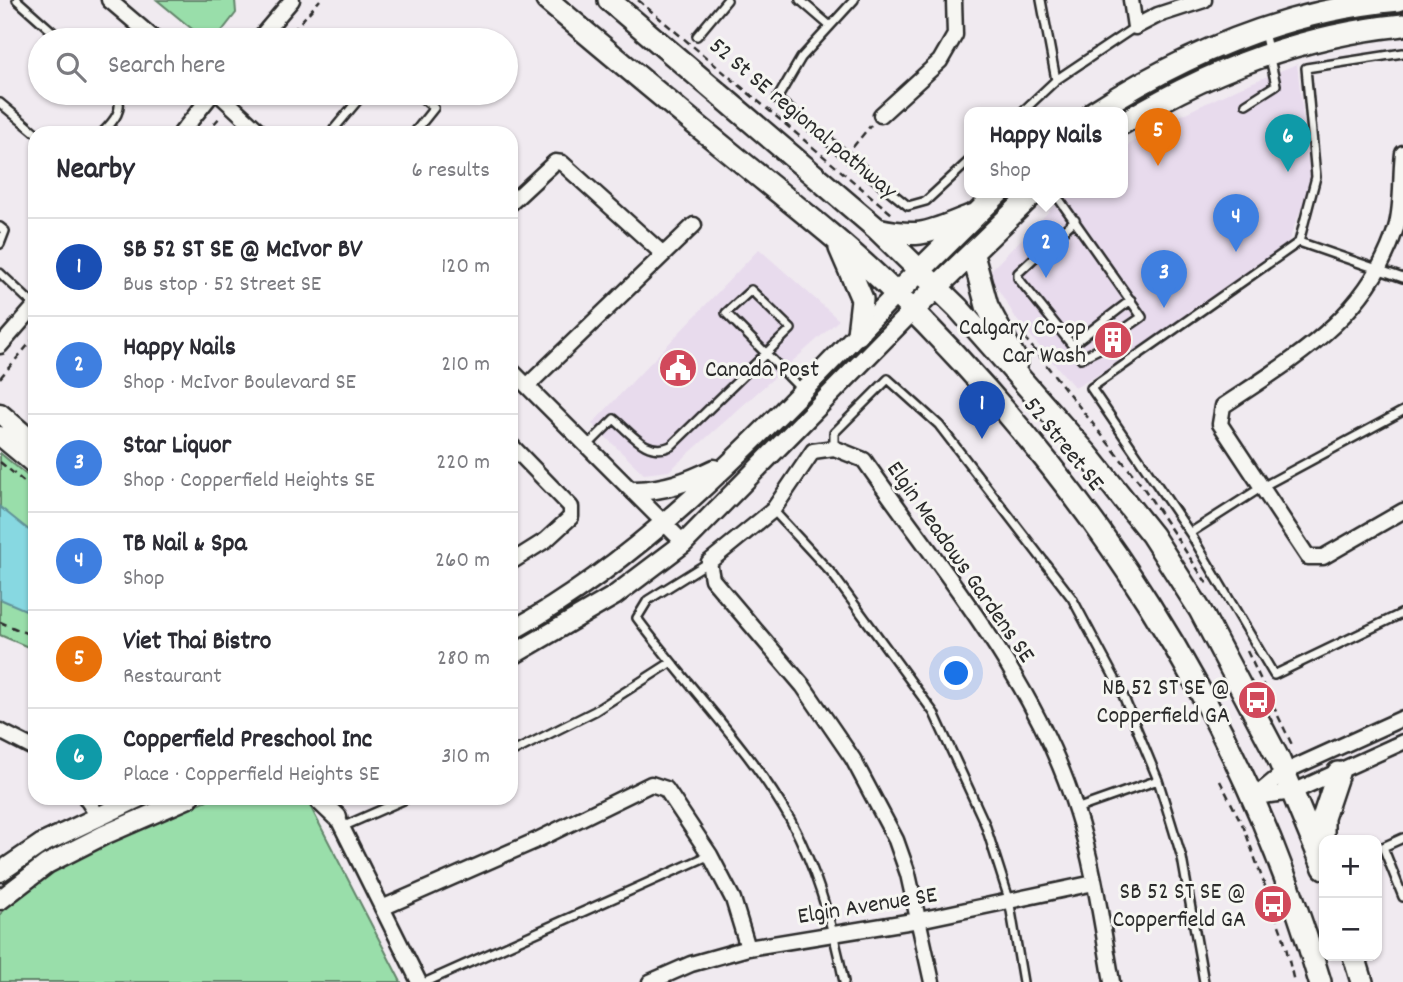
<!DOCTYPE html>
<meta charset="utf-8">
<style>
body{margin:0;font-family:Dekko,sans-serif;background:#f2f2f3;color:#2b2b33}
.controls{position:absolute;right:21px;bottom:21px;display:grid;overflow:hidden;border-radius:14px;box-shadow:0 2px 5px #0004}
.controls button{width:63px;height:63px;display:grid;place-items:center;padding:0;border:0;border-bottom:2px solid #e1e1e2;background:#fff;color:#2b2b33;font:35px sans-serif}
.you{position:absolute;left:957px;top:674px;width:24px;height:24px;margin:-18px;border:5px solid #fff;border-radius:50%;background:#1a73e8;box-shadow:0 0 0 10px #1a73e833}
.badge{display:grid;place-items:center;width:46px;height:46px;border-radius:50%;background:#2563eb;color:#fff;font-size:23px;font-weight:700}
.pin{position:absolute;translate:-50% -58px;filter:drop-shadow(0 2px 4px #0008)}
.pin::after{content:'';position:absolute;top:37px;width:24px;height:21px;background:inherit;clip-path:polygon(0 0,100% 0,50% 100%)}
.popup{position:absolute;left:964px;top:107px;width:164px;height:91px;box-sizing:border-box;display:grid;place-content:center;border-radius:14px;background:#fff;filter:drop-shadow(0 2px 5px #0005);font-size:23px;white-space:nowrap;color:#7c7c81}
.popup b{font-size:26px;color:#2b2b33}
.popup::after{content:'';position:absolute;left:50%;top:100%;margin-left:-14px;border:14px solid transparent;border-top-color:#fff}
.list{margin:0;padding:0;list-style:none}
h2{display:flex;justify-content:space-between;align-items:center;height:91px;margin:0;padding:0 28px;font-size:30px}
h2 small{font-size:23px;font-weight:400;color:#7c7c81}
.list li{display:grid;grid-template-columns:46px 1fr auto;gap:21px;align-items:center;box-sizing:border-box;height:98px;padding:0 28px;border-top:2px solid #e1e1e2}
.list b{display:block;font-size:26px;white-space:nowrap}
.list p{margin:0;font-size:23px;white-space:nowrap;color:#7c7c81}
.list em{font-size:23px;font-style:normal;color:#7c7c81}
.icon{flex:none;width:38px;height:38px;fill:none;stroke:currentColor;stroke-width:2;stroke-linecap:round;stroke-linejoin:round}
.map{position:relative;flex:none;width:1403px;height:982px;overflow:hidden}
.search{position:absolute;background:#fff;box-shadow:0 2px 5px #0004;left:28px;top:28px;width:490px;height:77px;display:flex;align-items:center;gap:18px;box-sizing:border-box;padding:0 24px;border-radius:38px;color:#7c7c81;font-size:26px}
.panel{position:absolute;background:#fff;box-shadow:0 2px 5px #0004;left:28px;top:126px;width:490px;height:679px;border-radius:21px}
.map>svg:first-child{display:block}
.built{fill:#e8dbed}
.green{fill:#99deaa;stroke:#62846a;stroke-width:2}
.water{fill:#87d8e1;stroke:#629398;stroke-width:2}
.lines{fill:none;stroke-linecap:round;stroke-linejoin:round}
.service-casing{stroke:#2b2b2b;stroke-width:12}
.minor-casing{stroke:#2b2b2b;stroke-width:19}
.tertiary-casing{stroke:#2b2b2b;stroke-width:23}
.secondary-casing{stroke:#2b2b2b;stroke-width:26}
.path{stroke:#2b2b2b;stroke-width:2.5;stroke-dasharray:7 5;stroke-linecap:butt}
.service{stroke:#f6f6f2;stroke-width:7}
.minor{stroke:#f6f6f2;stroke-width:14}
.tertiary{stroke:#f6f6f2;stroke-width:18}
.secondary{stroke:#f6f6f2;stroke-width:21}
.labels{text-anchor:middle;stroke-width:6;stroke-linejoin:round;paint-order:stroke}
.street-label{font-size:24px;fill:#2b2b2b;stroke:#f6f6f2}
.poi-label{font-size:24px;fill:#2b2b2b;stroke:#f6f6f2;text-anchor:end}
</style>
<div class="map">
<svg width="1403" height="982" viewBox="0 0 1403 982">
<rect width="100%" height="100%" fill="#f0eaf0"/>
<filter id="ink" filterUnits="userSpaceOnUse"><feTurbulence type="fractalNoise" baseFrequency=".0143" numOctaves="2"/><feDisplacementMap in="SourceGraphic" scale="14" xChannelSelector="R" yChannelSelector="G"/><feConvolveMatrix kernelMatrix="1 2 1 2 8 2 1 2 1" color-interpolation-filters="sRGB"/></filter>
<g filter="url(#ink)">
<path class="built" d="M1297,64L1311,184L1287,245L1126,359L1075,388L1017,320L988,273L1068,192H1123V148L1162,124L1236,89Z
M759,249L839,320L669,471L644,474L592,424Z"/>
<path class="green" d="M157,0H235L236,13L218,36L203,38Z
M0,453L35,482V650L0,635Z
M212,798H306L401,982H0V914C58,857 138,829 212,798Z"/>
<path class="water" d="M0,507L35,535V614L0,599Z"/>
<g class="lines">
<defs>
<path id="service" d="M17,0L62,40
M800,0L830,26
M854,0L801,58L777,99L908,206L926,201L969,161
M1041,0L1056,80
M697,36L727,0
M1403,53L1306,68L1316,177L1299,242L1091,388L1190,533L1274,675L1403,613
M0,103L36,133
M1246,104L1276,85L1264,32
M1022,112L1056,80L1135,27
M102,133C114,121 125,109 116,93
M339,133L334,129L364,93
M414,133L434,108L416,93
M1054,192L1142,317L1126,328
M1075,220L1018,273V278L1072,345L1131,300
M0,227L5,231L0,244
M1299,242L1403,278
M0,273L35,306
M1072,345L1081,358L1099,349
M588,445L614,419C631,433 647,457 671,446L791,329L751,290L726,313L801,389
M834,448V433L888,379L939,425L1072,598L1120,688L1158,780L1182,858L1204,982
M773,510L833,575L934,713L985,824L1009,899L1023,982
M1190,533L1262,487L1403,411
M709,562L648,600L637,618C687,686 749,747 791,821C818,872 833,926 844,982
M511,753L595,711L670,663
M1076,809L1158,780
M342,827L408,798
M1403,838L1383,847L1403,897
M426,982L710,855"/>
<path id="minor" d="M109,0L156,40
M1131,0L1135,27L1158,15L1204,0
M258,40L292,0
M218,93L261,133
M881,115L940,61L955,35L954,0
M181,133L213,93
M1403,153C1400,178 1403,204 1396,228C1369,316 1295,358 1223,406L1220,424L1308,557H1323L1403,511
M511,203L555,162L562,163L663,254
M0,346L35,306
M511,370L684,543
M527,386L694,225
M511,445L571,507V517L546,540L511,562
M0,731L35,749
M1254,797L1284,772L1403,718
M1255,797L1293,792L1403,742
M86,798L98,816
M337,817L419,982
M382,908L535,841L651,784L666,789L710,855L733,899L748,948
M650,982L691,964L748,948L919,920L1094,883
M932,982L908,874L896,840L853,759L803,686L712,579L709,562L773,510L813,451L834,448L864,460C941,571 1035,678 1076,810C1094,865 1102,925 1112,982"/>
<path id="tertiary" d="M0,413L35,443
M0,436L35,465
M635,491C666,490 687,482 714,469
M511,631C656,552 781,412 896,294
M511,656L614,596L684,543L912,311
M317,798L337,817
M0,872L41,844L138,798
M0,900L47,864L104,835L189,798"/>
<path id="secondary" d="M547,0C612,55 678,110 744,164C792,203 841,241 886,284C1089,482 1240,708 1320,982
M609,0L876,228L958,308L1088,455L1152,535L1200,610L1279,760L1324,868
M1094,112C1187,52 1288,10 1399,0
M1123,123C1208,71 1303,35 1403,25
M877,229C922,239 929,232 970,216
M840,248L862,299L858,334
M973,255L987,306L1017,362
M896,294L999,192
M912,311L1035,192
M1323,852V818L1338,773
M1354,956L1362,982"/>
</defs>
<use href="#service" class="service-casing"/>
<use href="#minor" class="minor-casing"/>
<use href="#tertiary" class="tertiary-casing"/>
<use href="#secondary" class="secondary-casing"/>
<path class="path" d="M638,0L892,214
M285,40L320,0
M206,133L220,117
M853,147L871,125
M1024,337L1143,487L1208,585
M0,378L35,337
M0,462L35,491
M0,622L35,637
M1247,651L1293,747
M1220,781L1244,828L1284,939L1294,982"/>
<use href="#service" class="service"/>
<use href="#minor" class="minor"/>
<use href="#tertiary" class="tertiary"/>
<use href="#secondary" class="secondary"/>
</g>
</g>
<defs>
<symbol id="building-disc" viewBox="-11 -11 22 22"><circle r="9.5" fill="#d1495b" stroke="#f6f6f2"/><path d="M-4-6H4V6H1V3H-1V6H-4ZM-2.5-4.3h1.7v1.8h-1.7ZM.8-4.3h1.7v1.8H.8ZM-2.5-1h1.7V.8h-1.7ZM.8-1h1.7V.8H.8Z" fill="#fff"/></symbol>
<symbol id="civic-disc" viewBox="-11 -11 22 22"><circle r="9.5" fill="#d1495b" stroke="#f6f6f2"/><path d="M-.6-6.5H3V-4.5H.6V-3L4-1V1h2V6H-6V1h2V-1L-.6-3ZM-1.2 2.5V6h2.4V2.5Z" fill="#fff"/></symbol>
<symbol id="bus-disc" viewBox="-11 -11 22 22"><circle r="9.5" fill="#d1495b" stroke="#f6f6f2"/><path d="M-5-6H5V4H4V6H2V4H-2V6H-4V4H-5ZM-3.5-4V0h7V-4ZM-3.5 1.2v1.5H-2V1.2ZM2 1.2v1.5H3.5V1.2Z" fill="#fff"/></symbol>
</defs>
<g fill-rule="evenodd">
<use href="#building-disc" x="1091" y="318" width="44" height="44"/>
<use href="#civic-disc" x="656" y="346" width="44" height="44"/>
<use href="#bus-disc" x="1235" y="678" width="44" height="44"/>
<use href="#bus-disc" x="1251" y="882" width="44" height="44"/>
</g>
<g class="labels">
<g class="street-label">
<text transform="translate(804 117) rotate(40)" y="8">52 St SE regional pathway</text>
<text transform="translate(1065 443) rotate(51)" y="8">52 Street SE</text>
<text transform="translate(962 561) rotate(55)" y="8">Elgin Meadows Gardens SE</text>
<text transform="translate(867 904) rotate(-9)" y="8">Elgin Avenue SE</text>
</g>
<g class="poi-label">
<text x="1086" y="334">Calgary Co-op<tspan x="1086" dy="28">Car Wash</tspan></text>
<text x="705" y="376" text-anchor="start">Canada Post</text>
<text x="1230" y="694">NB 52 ST SE @<tspan x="1230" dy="28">Copperfield GA</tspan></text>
<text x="1246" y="898">SB 52 ST SE @<tspan x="1246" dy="28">Copperfield GA</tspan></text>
</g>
</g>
</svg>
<div class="controls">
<button>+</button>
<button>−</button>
</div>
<div class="you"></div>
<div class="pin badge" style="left:982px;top:439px;background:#1a4fb4">1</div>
<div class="pin badge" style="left:1046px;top:278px;background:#3f7fe0">2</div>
<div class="popup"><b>Happy Nails</b>Shop</div>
<div class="pin badge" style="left:1164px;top:308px;background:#3f7fe0">3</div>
<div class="pin badge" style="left:1236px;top:252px;background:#3f7fe0">4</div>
<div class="pin badge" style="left:1158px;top:166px;background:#e8710a">5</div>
<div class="pin badge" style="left:1288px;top:172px;background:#0f9aa8">6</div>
<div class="search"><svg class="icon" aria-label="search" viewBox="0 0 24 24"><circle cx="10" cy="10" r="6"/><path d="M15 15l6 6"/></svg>Search here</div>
<section class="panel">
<h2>Nearby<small>6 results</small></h2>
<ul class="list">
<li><span class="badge" style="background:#1a4fb4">1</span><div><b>SB 52 ST SE @ McIvor BV</b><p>Bus stop · 52 Street SE</p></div><em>120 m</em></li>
<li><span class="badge" style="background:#3f7fe0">2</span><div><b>Happy Nails</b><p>Shop · McIvor Boulevard SE</p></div><em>210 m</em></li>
<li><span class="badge" style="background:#3f7fe0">3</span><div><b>Star Liquor</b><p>Shop · Copperfield Heights SE</p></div><em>220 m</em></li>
<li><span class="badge" style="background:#3f7fe0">4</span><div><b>TB Nail &amp; Spa</b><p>Shop</p></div><em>260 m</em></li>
<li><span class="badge" style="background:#e8710a">5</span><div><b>Viet Thai Bistro</b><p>Restaurant</p></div><em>280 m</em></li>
<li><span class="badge" style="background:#0f9aa8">6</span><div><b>Copperfield Preschool Inc</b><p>Place · Copperfield Heights SE</p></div><em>310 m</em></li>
</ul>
</section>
</div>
